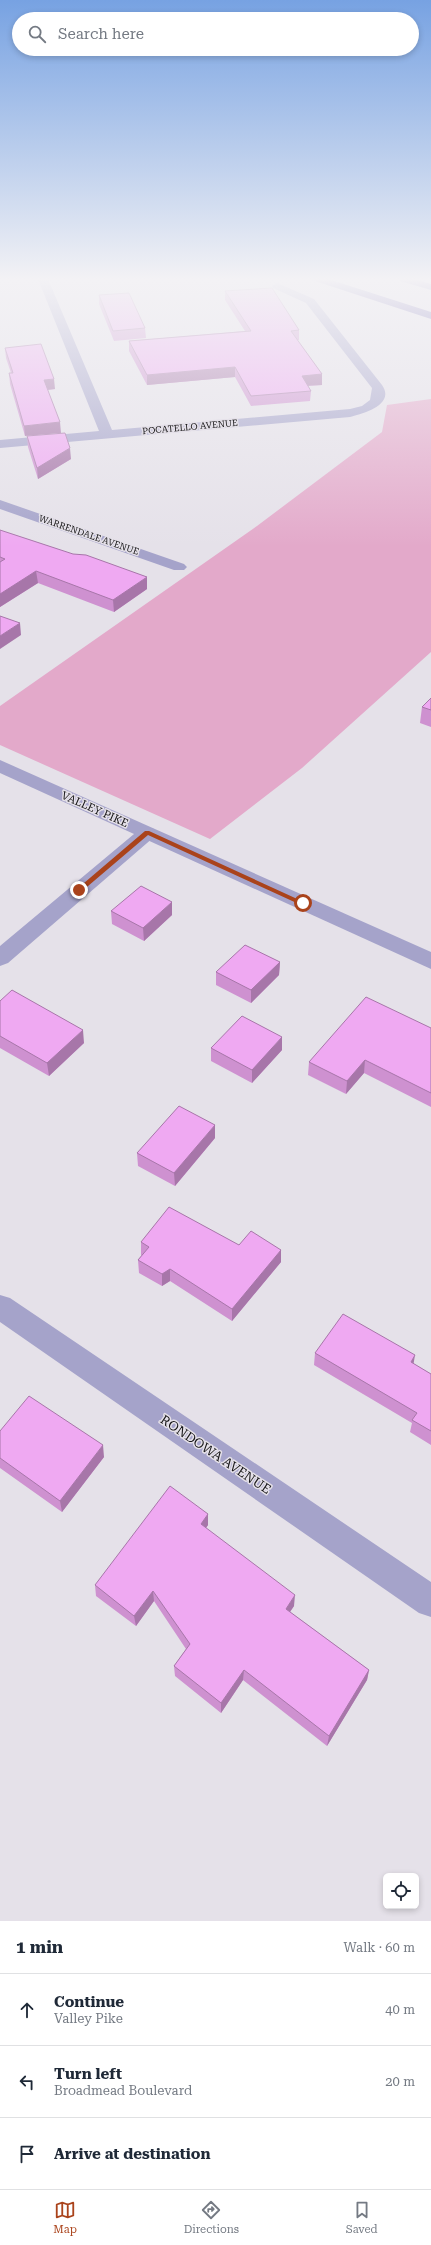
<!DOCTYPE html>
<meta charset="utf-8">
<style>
body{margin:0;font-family:"Roboto Serif",serif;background:#f2f2f3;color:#1f2937}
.controls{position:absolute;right:12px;bottom:12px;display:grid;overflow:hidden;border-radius:6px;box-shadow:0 2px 6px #0003}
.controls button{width:36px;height:36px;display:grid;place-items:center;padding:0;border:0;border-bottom:1px solid #e0e1e3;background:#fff;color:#1f2937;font:20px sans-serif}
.stop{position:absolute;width:12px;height:12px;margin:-9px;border:3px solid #aa431b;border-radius:50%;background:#fff}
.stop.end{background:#aa431b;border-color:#fff;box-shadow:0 1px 4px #0008}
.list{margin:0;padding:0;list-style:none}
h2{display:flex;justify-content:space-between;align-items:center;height:52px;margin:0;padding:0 16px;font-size:17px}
h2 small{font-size:13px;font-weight:400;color:#747a83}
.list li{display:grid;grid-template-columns:26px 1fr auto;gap:12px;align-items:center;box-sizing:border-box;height:72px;padding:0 16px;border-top:1px solid #e0e1e3}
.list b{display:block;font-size:15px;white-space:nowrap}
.list p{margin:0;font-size:13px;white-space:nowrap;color:#747a83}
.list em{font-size:13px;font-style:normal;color:#747a83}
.icon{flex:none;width:22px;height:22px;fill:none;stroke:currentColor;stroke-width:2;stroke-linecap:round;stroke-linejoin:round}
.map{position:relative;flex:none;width:431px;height:1921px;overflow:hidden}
.search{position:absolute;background:#fff;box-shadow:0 2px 6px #0003;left:12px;right:12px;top:12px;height:44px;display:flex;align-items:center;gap:10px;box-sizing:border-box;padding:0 14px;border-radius:22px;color:#747a83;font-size:15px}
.sheet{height:268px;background:#fff}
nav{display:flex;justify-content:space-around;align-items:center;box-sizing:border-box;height:56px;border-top:1px solid #e0e1e3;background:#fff;font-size:11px;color:#747a83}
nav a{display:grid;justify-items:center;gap:2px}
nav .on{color:#aa431b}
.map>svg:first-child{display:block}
.green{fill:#e3a9ca}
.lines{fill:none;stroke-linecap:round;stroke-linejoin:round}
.minor{fill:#a5a3ca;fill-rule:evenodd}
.tertiary{fill:#a5a3ca;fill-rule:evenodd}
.motorway{fill:#6256a8;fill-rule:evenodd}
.wall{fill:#ce91d0}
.shaded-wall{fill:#a776a9}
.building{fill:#efa9f2;stroke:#a776a9}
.route{fill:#aa431b}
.labels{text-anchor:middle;stroke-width:3;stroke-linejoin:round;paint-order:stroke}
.far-street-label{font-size:9px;fill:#141315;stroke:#e5e1e9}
.street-label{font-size:11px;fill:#141315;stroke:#e5e1e9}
.near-street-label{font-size:13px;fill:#141315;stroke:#e5e1e9}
</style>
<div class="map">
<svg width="431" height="1921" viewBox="0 0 431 1921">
<rect width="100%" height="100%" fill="#e5e1e9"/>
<path class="green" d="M431,399V652L302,768L210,839L0,745V706L257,526L382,432L387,405Z"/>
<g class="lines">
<path class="minor" d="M38,279H48L112,430L350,409L362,406L370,400L372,388L306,303L273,288L272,286L277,283L314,299L382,385C396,405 362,414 350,417L0,448V440L99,431Z
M0,500L184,564L187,567L184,570H174L0,509Z
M147,827L154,829L157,833L154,837L8,963L0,966V946L140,829Z
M0,1295L10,1298L431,1582V1617L419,1613L0,1322Z"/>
<path class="tertiary" d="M0,760L431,952V969L0,773Z"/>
<path class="motorway" d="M314,279H328L431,312V319L315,281Z
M399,279H414L431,284V290L400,281Z"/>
</g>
<path class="wall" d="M225,291L299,330V340H297L322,374V385L307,386L311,391L310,401L251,406L235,377L147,385L129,351V341L245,331L225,300Z
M99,295L145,328L146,338L114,341L99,304Z
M5,348L55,389L48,390L25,436L10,384L9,373H11L6,358Z
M27,436L71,459L38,479L28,447Z
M0,530L147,589L114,612L38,583L0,607Z
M431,698V727L420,723L422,707Z
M111,911L172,915L144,941L112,924Z
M280,962L279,975L251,1003L216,985V972Z
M0,1001L84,1043L49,1076L0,1048Z
M431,1028V1107L364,1073L346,1094L308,1075L309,1062Z
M211,1048L282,1050L252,1083L211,1061Z
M215,1138L175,1186L138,1166L137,1153Z
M141,1242L239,1245L281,1250V1262L232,1321L170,1281L162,1286L139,1273L138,1260L142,1255H141Z
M315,1353L414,1364L431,1374V1445L410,1432L412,1423L314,1365Z
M0,1431L104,1457L62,1512L0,1468Z
M208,1514V1525L206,1528L294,1606L290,1612L369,1670L367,1680L327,1746L243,1680L221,1713L175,1676L174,1666L186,1649L154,1601L136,1626L96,1596L95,1585Z"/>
<path class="shaded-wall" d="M235,367V377L147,385V375Z
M322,374V385L301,386L302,376Z
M54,379L55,389L45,390L44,380Z
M60,422L61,433L25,436L24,426Z
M70,448L71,459L38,479L37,468Z
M36,571L38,583L0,607V594Z
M147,577V589L114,612L113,600Z
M20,623L21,635L0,649V636Z
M172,902V915L144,941L143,928Z
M280,962L279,975L251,1003V990Z
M83,1030L84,1043L49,1076L47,1063Z
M282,1037V1050L252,1083V1070Z
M365,1060L364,1073L346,1094L347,1081Z
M215,1125V1138L175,1186L174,1173Z
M281,1250V1262L232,1321V1309Z
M170,1269V1281L162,1286V1274Z
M415,1355L413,1367L411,1362Z
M103,1445L104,1457L62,1512L60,1501Z
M208,1514V1525L201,1535V1524Z
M153,1591L154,1601L136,1626L134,1616Z
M295,1595L294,1606L285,1619L286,1609Z
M244,1670L243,1680L221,1713V1703Z
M369,1670L367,1680L327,1746L329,1736Z"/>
<path class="building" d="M272,288L299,330L291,331L322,374L302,376L311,391L251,396L235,367L147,375L129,341L251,331L225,291Z
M129,293L145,328L113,331L99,295Z
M41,344L54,379L44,380L60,422L24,426L9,373H13L5,348Z
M65,433L70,448L37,468L27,436Z
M0,530L73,554L86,555L147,577L113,600L36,571L0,594V562L5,559L0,557Z
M0,616L20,623L0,636Z
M431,698V710L422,707Z
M141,886L172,902L143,928L111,911Z
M245,945L280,962L251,990L216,972Z
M12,990L83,1030L47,1063L0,1036V1001Z
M366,997L431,1028V1093L365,1060L347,1081L309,1062Z
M242,1016L282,1037L252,1070L211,1048Z
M179,1106L215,1125L174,1173L137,1153Z
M169,1207L239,1245L251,1231L281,1250L232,1309L170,1269L162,1274L138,1260L149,1247L141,1242Z
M343,1314L415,1355L411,1362L431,1374V1431L412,1420L417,1413L315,1353Z
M29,1396L103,1445L60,1501L0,1458V1431Z
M170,1486L208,1514L201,1524L295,1595L286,1609L369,1670L329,1736L244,1670L221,1703L174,1666L190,1644L153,1591L134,1616L95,1585Z"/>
<linearGradient id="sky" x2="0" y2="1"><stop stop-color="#77a2e2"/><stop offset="0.51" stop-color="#f3f2f5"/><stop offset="1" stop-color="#f3f2f5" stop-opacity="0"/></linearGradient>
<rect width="431" height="547" fill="url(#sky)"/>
<path class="route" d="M145,831H149L306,903L301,905L148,835L81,892H77V889Z"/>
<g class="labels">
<g class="far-street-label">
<text transform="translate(190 427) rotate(-5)" y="3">POCATELLO AVENUE</text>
<text transform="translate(89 535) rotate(19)" y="3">WARRENDALE AVENUE</text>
</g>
<g class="street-label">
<text transform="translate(95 809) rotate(24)" y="4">VALLEY PIKE</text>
</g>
<g class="near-street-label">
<text transform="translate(216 1454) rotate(34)" y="5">RONDOWA AVENUE</text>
</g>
</g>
</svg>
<div class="controls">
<button><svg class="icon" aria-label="locate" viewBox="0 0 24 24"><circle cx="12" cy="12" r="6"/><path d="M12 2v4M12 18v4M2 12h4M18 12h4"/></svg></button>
</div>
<div class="stop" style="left:303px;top:903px"></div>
<div class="stop end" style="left:79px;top:890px"></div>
<div class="search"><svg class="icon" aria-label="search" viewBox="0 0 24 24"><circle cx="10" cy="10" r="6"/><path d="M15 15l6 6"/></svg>Search here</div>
</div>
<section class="sheet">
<h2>1 min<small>Walk · 60 m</small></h2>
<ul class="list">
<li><svg class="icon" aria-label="ahead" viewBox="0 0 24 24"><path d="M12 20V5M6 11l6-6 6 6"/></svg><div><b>Continue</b><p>Valley Pike</p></div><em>40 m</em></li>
<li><svg class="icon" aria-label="left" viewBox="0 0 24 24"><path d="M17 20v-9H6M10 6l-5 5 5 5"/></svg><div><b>Turn left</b><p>Broadmead Boulevard</p></div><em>20 m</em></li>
<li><svg class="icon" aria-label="arrive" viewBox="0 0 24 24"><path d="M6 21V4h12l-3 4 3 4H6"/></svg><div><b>Arrive at destination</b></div></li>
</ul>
</section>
<nav>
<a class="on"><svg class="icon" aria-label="map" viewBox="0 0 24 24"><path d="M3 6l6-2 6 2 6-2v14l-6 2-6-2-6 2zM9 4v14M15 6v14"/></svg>Map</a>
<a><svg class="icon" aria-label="directions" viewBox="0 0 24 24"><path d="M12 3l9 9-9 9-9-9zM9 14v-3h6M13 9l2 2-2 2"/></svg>Directions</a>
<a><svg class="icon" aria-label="saved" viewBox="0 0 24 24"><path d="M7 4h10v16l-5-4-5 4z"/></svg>Saved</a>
</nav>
